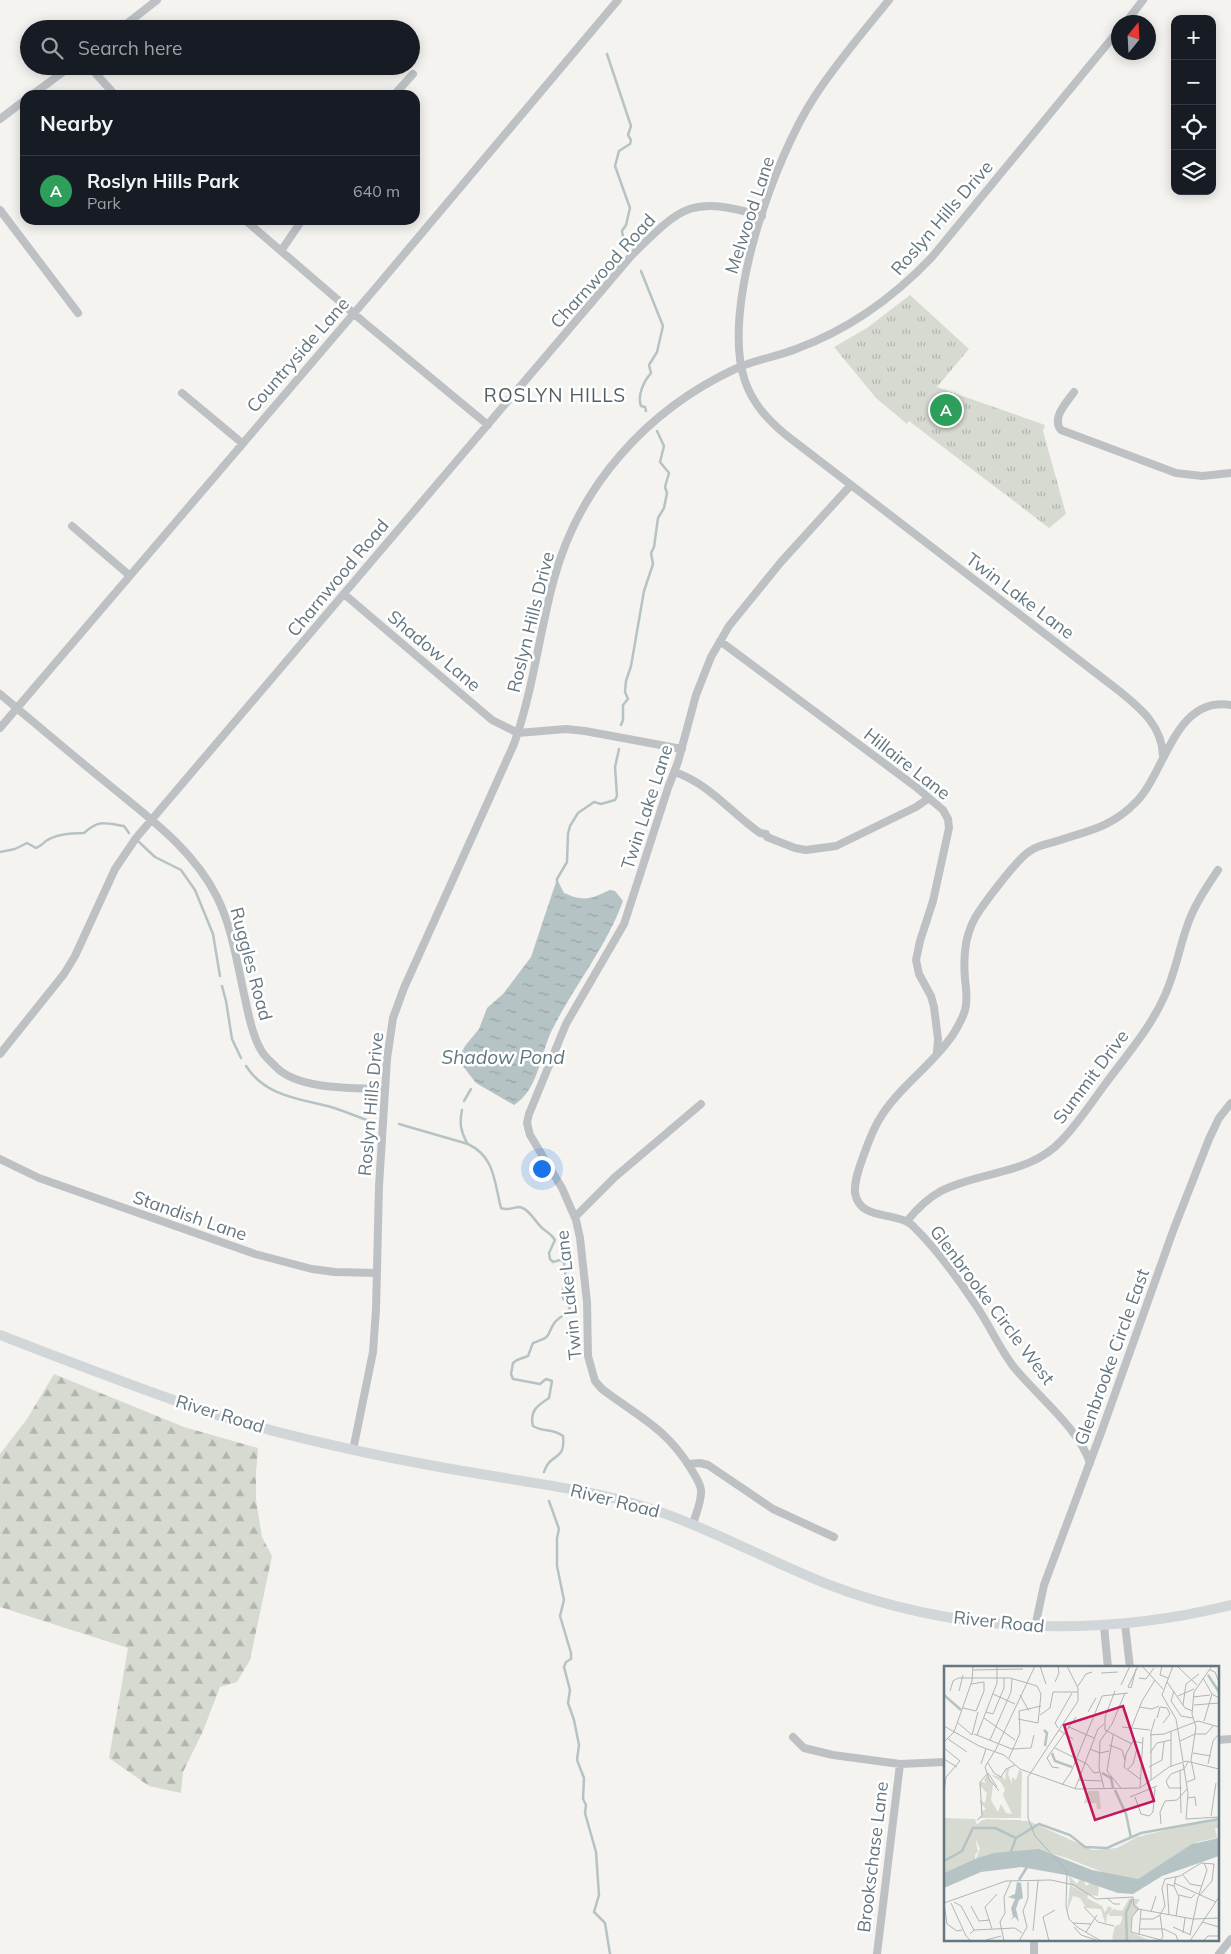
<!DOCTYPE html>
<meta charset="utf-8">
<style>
body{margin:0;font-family:Mulish,sans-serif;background:#20242c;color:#f1f3f6}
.controls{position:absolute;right:15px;top:15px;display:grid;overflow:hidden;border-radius:10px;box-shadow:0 2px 12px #0003}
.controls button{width:45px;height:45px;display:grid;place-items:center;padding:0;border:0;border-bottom:1px solid #363941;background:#171b24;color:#f1f3f6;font:25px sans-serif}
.compass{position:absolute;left:1111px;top:15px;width:45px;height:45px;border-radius:50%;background:#171b24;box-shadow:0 2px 12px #0003;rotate:18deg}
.you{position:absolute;left:541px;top:1168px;width:18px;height:18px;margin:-12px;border:4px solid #fff;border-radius:50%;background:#1a73e8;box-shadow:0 0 0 8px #1a73e833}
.badge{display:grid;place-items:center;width:32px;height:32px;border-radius:50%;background:#0b8043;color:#fff;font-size:16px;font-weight:700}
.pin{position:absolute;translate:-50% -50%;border:2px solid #fff;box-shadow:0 1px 5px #0006}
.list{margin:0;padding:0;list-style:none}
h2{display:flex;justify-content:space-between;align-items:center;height:65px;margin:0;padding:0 20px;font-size:21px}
h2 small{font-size:16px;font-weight:400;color:#9ea1a6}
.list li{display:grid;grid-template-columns:32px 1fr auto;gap:15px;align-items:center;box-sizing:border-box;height:70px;padding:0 20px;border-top:1px solid #363941}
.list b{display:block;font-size:19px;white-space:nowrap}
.list p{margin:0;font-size:16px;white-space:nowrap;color:#9ea1a6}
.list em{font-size:16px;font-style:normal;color:#9ea1a6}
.icon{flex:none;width:28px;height:28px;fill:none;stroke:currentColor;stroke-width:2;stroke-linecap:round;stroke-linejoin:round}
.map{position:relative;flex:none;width:1231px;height:1954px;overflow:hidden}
.search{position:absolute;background:#171b24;box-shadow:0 2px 12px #0003;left:20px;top:20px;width:400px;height:55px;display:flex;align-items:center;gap:12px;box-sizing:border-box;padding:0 18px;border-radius:28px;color:#9ea1a6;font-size:19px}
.panel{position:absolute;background:#171b24;box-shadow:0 2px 12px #0003;left:20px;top:90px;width:400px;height:135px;border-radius:15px}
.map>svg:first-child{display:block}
.forest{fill:url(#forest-firs)}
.park{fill:url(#park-tufts)}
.water{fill:url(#water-ripples)}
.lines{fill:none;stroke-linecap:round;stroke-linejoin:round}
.stream{stroke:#b5c3c5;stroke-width:2.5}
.minor{stroke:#bdc1c4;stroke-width:8}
.secondary{stroke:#d1d6d9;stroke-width:10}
.labels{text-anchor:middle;stroke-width:5;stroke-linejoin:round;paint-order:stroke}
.street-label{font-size:18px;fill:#647680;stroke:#fff}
.neighbourhood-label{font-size:19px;letter-spacing:1px;fill:#525e65;stroke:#fff}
.water-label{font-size:19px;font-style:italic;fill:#5f787d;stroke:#fff}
.inset-river{fill:none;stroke:#b5c3c5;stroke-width:2.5}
.inset-road{fill:none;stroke:#adb6b9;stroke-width:1}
.view{fill:#c2185b;fill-opacity:0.15;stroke:#c2185b;stroke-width:2.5}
.inset-edge{fill:none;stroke:#647680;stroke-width:2.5}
</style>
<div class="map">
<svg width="1231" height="1954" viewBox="0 0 1231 1954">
<defs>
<pattern id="forest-firs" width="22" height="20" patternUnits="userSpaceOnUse" patternTransform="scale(1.25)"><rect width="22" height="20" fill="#d6dad1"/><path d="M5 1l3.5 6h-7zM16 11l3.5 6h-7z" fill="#b1b5af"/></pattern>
<pattern id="park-tufts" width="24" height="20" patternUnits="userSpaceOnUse" patternTransform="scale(1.25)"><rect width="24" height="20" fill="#d6dad1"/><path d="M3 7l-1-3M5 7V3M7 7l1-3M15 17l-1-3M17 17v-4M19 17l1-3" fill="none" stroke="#b1b5af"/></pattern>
<pattern id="water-ripples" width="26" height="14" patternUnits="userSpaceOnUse" patternTransform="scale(1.25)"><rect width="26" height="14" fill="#b5c3c5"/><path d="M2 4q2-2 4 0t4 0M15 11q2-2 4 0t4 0" fill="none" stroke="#97a3a5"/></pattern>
</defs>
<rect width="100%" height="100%" fill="#f4f3f0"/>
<path class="forest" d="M54,1374L184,1427L258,1448L256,1472V1500L262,1537L272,1556L250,1660L237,1682L220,1687L203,1731L183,1772L181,1793L149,1786L109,1758L128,1648L0,1607V1454L27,1419Z"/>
<path class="park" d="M910,295L969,349L937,387L1045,425L1043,431L1066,514L1049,528L909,421L907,424L876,398L834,347L867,328Z"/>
<path class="water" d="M557,879L564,893C585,902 590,899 610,890L615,891L623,901C606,948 573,987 551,1032C540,1056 538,1090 514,1105L476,1083L458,1060L465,1046L479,1029L487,1008L503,994L531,957Z"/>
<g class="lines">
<path class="stream" d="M607,54L631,126L628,135L631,140L630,144L619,151L615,166L630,208L626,225L622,231L624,242
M641,271L663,326L657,352L649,365L651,373C644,381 637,395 641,406L645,407L646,411
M621,725L623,720V705L628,699L625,692L626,681L631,666L644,591L653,564L651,553L654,547L658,518L664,508L667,493L665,487L669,473L660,462L664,446L657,431
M139,842L155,857L181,870L195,890L213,934L220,976
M0,852L15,849L27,843L36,848C41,846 42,844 46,841C56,834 73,833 84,833C99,819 105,823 124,826L129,833
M557,882V879L567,862L568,834L570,826L578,813L594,802L601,804L615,800L617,796L615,767L619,749
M222,986L226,1001L232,1039L241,1058
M246,1066C264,1094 294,1098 323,1105C338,1108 352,1115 367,1120
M464,1101L471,1089
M462,1110C459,1124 461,1131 467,1143
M399,1124L468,1144C495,1157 494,1181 501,1208C508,1211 513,1207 520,1207C529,1209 535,1221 541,1227C546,1232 550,1232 555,1240L549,1253L550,1259L553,1262L560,1260L564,1262L566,1279L562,1293L563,1298L570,1308C567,1315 560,1316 555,1322C545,1336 554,1336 533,1343L528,1356L517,1360L513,1363L511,1374L513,1379L540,1384L546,1379L552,1381L549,1398C538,1405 529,1411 533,1426C544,1433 551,1427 563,1436C566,1462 550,1452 544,1472
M549,1501L559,1529L557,1538V1566L564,1600L560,1616L571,1653V1659L566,1662L564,1667L570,1690L568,1703L574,1720L579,1745L577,1760L584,1778L583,1799L586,1805L585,1813L596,1852L599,1895L594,1912L605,1923L610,1954"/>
<path class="minor" d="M889,0C864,31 837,62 815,96C774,158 720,309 745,381C753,404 768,420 786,435L1118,690C1140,708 1162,725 1163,756
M1126,22L1143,0
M120,29L157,0
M89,66L115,95
M32,95L71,66
M394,95L413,74
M0,119L25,100
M0,210L78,313
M245,220L366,324L488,425
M281,251L302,220
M1074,392C1067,402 1051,418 1061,430L1176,473L1202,476L1231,473
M182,393L242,443
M72,526L129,575
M344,594L492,720L518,733L566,729L585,731L682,749
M720,641L916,787L943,810L948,819L949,828L933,901L920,941L916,960L919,974L931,996L934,1007L938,1039L937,1052
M0,694C36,724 71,754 108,784C148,817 193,849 217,897C233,929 238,969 246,1003C249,1018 253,1037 261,1050C264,1056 271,1062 276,1067C298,1090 355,1088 385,1089
M0,728L379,284L618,0
M675,772C711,785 730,812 760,833L766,834L767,837L795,848L806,850L836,846L916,807L929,798
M0,1054L64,974L75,956L115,869L136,838L632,255C682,206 691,195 762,216
M0,1159L39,1178L255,1254L312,1269L335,1272L377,1273
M575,1217L615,1177L701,1104
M907,1221C916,1210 928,1198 941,1191C980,1171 1030,1175 1062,1140C1078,1123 1092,1102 1106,1083C1127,1055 1151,1027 1165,995C1177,969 1180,941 1191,916C1198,899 1208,885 1218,870
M353,1450L373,1352L376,1310L379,1186L387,1059L393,1018L404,988L514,744C533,691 539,634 554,579C579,486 647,410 735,369C754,360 776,357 796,349C848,330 894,297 932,257L1118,31
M1090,1463C1079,1428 1036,1395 1013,1366C998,1346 989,1324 975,1304C957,1277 937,1250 914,1227C897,1210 860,1222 855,1193C854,1181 859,1168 863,1157C868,1143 873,1128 882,1115C901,1085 934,1064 954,1033C958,1026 963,1018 965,1010C968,1000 966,989 965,979C963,954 965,931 980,910C989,897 1018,858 1030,851C1037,846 1046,844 1054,842C1087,831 1111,828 1136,802C1166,772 1175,695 1231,705
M688,1464L700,1463L708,1465L773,1509L834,1537
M693,1524C696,1513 702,1501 701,1490C700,1482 695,1476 691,1469C666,1428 639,1417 602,1389L595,1381L588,1356L587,1302L580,1238L576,1220L562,1188L530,1135L527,1123L529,1114L566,1024L624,924L668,788L678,762L696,695L711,657L729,626L781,562L850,486
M1125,1624L1130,1668
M1104,1626L1108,1668
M1035,1627L1044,1585L1102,1430L1173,1231L1209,1139L1219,1118L1231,1103
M793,1737L804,1748L833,1755L900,1764L945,1762
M1217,1740L1231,1739
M877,1954L900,1764
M1034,1954V1940
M1219,1954L1231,1939"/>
<path class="secondary" d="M0,1335C72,1363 144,1391 217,1415C262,1429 308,1440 354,1450C404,1461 455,1470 505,1478C545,1485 586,1490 625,1501C696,1520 759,1557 827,1584C956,1634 1097,1638 1231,1605"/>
</g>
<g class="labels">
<g class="street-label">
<text transform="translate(750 215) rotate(-72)" y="6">Melwood Lane</text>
<text transform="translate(942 218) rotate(-49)" y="6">Roslyn Hills Drive</text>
<text transform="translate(603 271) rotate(-48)" y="6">Charnwood Road</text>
<text transform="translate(298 355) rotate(-49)" y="6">Countryside Lane</text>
<text transform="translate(338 578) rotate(-50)" y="6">Charnwood Road</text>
<text transform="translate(1020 596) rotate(37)" y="6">Twin Lake Lane</text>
<text transform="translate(531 622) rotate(-76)" y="6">Roslyn Hills Drive</text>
<text transform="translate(434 651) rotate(40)" y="6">Shadow Lane</text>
<text transform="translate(907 764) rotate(38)" y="6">Hillaire Lane</text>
<text transform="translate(647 807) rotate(-72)" y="6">Twin Lake Lane</text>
<text transform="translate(251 964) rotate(75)" y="6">Ruggles Road</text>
<text transform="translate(1091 1077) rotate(-53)" y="6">Summit Drive</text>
<text transform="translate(371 1104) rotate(-85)" y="6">Roslyn Hills Drive</text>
<text transform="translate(190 1216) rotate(19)" y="6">Standish Lane</text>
<text transform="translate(569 1295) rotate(-96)" y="6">Twin Lake Lane</text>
<text transform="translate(992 1305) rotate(53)" y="6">Glenbrooke Circle West</text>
<text transform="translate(1112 1357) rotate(-70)" y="6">Glenbrooke Circle East</text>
<text transform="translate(220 1414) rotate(17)" y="6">River Road</text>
<text transform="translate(615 1501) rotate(14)" y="6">River Road</text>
<text transform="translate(999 1622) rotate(6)" y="6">River Road</text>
<text transform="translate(873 1857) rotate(-83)" y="6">Brookschase Lane</text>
</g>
<g class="neighbourhood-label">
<text x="555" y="402">ROSLYN HILLS</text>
</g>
<g class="water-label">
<text x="503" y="1064">Shadow Pond</text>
</g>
</g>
<g transform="translate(944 1666)">
<rect width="275" height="275" fill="#f4f3f0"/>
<path d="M66,102L64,108L68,118V111L72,114L75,104L78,105L77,152H34L38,150L36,139L38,145L42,143L36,137V134L41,137L43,127L35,119L38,115L42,118L40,114L43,109L49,119L47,134L54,146L57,138L62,147L68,148L59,129L61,123L56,115L47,109L59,111L61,115L62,104ZM144,125H155L157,143H153L152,137H140ZM0,152L31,153L33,159L38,154H77L64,185L32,193L36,183L32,174L31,193L0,207ZM125,210L133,218L136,213L140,215L142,220L146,217L155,219L154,230L144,229L143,232L158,240L161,247L164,240L168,242L167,247L169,243L178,245L185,233L167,232L196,233L192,239L196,243L188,250L186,266L207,275L168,272L171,260L178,258V250H165L166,247L163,249L162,257H161L157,243L142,242L136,232L129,230L123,246L126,219L140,227L126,218Z" fill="#d6dad1"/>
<path d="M42,153L85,155L149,184L173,182L193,171L260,155H275V162H271L273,172L253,176L194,213L171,211L120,191L93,184L50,187L32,193L36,184L32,160ZM22,155L31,171L34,186L30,189L31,193L0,207V196L21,186L27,170L14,187L0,193V170L8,172L18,166L20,163L16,160Z" fill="#d6dad1"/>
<path d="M178,254H187L186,275H168Z" fill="#d6dad1"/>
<path d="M275,172V190L218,210L189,228L174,227L122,209L77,201L37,206L0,222V207L31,193L50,187L95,183L148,204L194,213L248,178ZM73,216L77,217L79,232L75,234L72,243L75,256L71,251L66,254L69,251L67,242L71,233L64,231L71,228Z" fill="#b5c3c5"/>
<path class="inset-river" d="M264,9L275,26M0,29L17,44M100,64L103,67L101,80M108,87L111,95L128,101M158,107L167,112L169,122M171,124L182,148L187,172M66,188L72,172L95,158L126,169L141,181L163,182L197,167L275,153M0,195L18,185L29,162H51L72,172M75,214L83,201M183,275L182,247L188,233"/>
<path class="inset-road" d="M96,0L102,18M123,0L134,22V35L84,111V152L91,170L123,205L122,240L125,253L133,261L157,275M198,0L219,23M218,0L216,9L224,12M229,0L218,29L232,53L239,95M233,0L253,19M29,4L79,3M266,4L271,6L275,16M157,7L174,6M195,12L202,13L210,2M259,12L268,28L275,32M111,16L115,7L114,0M223,16L241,42L249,45M177,19L186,0M134,20L142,8L148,6M184,21L187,22L192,3M184,21L194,0M6,25L9,15L14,12H66L93,20L97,28L94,57M15,25L19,9M171,25L161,51V64L188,78M230,25L227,35L237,50L249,52M49,28L71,38M76,29L85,45M234,30L250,23M249,31L266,29M239,39L242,18L255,8M250,39L275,37M195,41L208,43L215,40M19,42L32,45L40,25V16L27,18M42,46L49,48L60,22V12M144,46L152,32M96,49L106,42L109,26H134M40,52L71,74M213,52L216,41L223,42L226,48L219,57M74,53L94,57M260,55L268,28M13,56L28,69M0,60L35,80L60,89L76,103L132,123L196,122L225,101L242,95L275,103M125,61L150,72M178,61L206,64M114,62L111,57L128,27M187,63L198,35L211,14M115,64L129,73M30,68L68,83L87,82L90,69M28,69L34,46M33,69L53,17V0M169,69L163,105L177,122M206,69L220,68L254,55L275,61M4,73L23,86M46,74L67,26L68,13M236,75L251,68H262L269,60M0,76L10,66L28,15L29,0M165,79L178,84L181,94M0,82L16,95L2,111L0,127M111,82L143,98L150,107L156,106M146,83L156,87L165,85M51,85L91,0M50,86L41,101L45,113L55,125M206,87L213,77L227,74M249,87L267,90M65,92L76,67L75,45L97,40M0,93L13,101M44,97L50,107L57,111L62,103L71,99M239,97L244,127L242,153L275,151M37,98L42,83M264,98L269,75L275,68M227,100V65M205,101L218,94L220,76M115,102L108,101L103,92L132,51M183,104L189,98L193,82M236,104L237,147M196,113L180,101L182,88L189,75L198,77M135,114L158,115M207,114V66L211,53M243,116L251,113L247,94L252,61L248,48L250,26L268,0M118,119L127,106L158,30L184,27M160,122L155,102L156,75L168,58L181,27M196,122L199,71M238,122H225L222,115L227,108L240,103L244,96M131,123L154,63L160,58M186,131L213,120M191,131L197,148L205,150L209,146L211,122M244,132L251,131L252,140M267,150L272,117M33,154L38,150L36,116L44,107L53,121M217,158L216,146L221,135L233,134L243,123M239,209L246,218L257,220M230,217L272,236M255,228L263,204L260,197M235,229L247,232L251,228M163,232L170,238H176M10,236L17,240L30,264M0,237L62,215L107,214L130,219L152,233L189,231L190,240L194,243L249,253L275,252M0,237L3,258L13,265L18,264M7,237L22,270L27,275M27,240L35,255L46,254M140,241L154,256L170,260M194,243L188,251L187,266L217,274M207,246L212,230M225,249L223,218L230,220M232,250L235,231L230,220L232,211M197,253H209L216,249M258,256L275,261M129,257L147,258M130,261L137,269L152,274M229,261L247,269M48,263L41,241L53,228M196,263H220L232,269L234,275M89,265L94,215M142,266L153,249M239,267L241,252M26,268L30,264L71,262L78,267M195,269L197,244M42,274L57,270M60,275L56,256L61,247L60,231L67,215M75,275L83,261L79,245L84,232V216M105,275L99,251L111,244M216,275L219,271L216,249L221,240L218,222L221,213L236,210L257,197L270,198L268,215L254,231L246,269M246,275L275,231M259,275L264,270H275"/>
<path class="view" d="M179,40L210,135L151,154L120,59Z"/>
<rect width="275" height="275" class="inset-edge"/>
</g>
</svg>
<div class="controls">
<button>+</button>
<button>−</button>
<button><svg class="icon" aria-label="locate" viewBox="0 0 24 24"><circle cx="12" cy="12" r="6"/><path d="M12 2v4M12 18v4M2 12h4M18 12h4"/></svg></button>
<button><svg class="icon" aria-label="layers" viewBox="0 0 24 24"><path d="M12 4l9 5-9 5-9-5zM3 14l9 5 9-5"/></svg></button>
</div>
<svg class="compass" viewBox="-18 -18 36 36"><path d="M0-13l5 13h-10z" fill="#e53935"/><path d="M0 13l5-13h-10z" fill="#9ea1a6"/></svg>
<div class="you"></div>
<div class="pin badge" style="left:946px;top:410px;background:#2e9e5b">A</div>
<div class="search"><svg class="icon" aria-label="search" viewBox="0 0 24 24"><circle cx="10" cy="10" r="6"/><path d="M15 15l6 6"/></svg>Search here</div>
<section class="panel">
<h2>Nearby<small></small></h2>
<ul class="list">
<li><span class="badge" style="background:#2e9e5b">A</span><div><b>Roslyn Hills Park</b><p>Park</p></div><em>640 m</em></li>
</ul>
</section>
</div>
